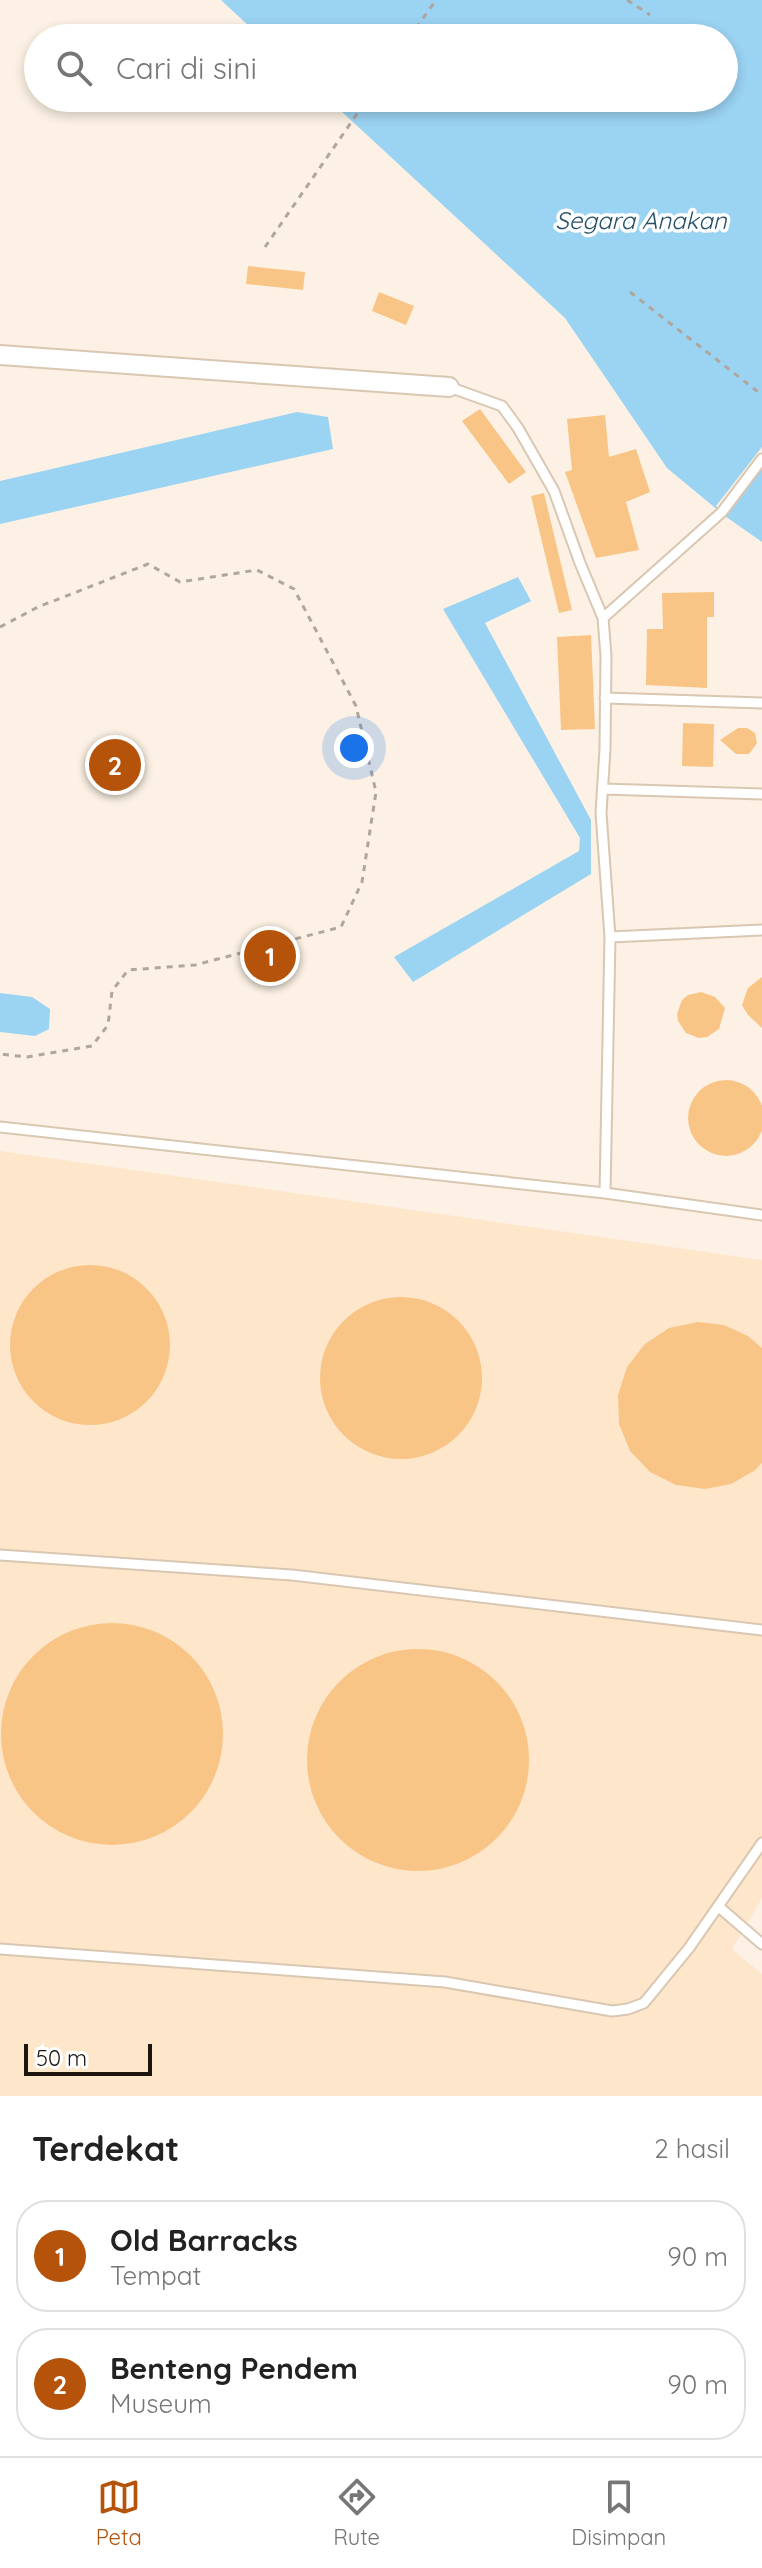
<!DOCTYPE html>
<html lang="id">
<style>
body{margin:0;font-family:Quicksand,sans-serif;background:#f2f2f2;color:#222}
.scale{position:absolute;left:24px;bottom:20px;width:128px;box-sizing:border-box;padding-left:8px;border:4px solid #1d160f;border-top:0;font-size:22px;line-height:28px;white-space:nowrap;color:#1d160f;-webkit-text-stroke:6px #fff;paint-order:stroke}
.you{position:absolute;left:354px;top:748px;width:28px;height:28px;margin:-20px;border:6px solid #fff;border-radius:50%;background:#1a73e8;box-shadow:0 0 0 12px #1a73e833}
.badge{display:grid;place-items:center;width:52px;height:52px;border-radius:50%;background:#b45309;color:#fff;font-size:26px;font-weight:700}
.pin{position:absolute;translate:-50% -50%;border:4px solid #fff;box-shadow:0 2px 8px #0006}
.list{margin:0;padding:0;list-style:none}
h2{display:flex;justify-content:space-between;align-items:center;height:104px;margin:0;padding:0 32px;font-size:34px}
h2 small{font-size:26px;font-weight:400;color:#767676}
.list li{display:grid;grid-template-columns:52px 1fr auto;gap:24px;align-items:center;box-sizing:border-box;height:112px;margin:0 16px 16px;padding:0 16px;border:2px solid #e0e0e0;border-radius:32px}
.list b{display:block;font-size:30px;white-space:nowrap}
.list p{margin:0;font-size:26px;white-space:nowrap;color:#767676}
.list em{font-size:26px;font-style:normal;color:#767676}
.icon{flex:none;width:44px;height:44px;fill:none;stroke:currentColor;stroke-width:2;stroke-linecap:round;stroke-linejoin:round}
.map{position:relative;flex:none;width:762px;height:2096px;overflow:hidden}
.search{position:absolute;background:#fff;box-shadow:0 4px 12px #0003;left:24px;right:24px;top:24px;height:88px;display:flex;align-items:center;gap:20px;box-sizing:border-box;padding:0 28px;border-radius:44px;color:#767676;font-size:30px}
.sheet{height:360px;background:#fff}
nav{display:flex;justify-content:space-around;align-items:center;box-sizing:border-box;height:112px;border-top:2px solid #e0e0e0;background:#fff;font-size:22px;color:#767676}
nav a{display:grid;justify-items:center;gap:4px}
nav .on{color:#b45309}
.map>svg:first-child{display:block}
.built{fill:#fee6cb}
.water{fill:#9bd3f3}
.pier{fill:#fcf1e4}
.building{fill:#f8c587}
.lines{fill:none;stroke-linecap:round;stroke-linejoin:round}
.service-casing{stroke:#d9c7b2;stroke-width:13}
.minor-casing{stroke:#d9c7b2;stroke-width:22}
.path{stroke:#b0a69b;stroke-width:3;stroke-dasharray:6 6;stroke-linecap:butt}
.service{stroke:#fff;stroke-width:9}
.minor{stroke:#fff;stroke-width:18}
.labels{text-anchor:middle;stroke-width:7;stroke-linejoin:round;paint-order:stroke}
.water-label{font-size:24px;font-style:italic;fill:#255067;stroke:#fff}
</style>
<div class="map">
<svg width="762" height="2096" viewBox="0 0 762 2096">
<rect width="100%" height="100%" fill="#fcf1e4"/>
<path class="built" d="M0,1151L762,1260V1898L732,1949L762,1974V2096H0Z"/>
<path class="water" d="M221,0H762V542L725,516L667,468L565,318L327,98H724V38H262Z
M297,412L328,417L333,449L0,524V481Z
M518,577L531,601L485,623L591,820V874L413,982L394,957L579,851L580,838L443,609Z
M0,993L32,997L50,1009L49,1029L35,1036L0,1032Z"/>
<path class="pier" d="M762,447V467L725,516L716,506Z"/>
<path class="building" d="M248,266L305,272L303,290L246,284Z
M379,292L414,306L406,325L372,311Z
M480,409L526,472L509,484L462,421Z
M605,415L609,457L636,449L650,492L626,502L639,550L596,558L565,472L572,470L567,419Z
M544,493L572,610L559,613L531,496Z
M714,592V617H707V688L646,685L647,629H663L662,593Z
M591,635L595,729L561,730L557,637Z
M683,723L714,724L713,767L682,766Z
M738,728H747L755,733L757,743L749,754H736L720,740Z
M762,977V1028L748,1015L742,1005L748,988Z
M701,992L715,997L725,1008L719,1029L707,1037L699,1038L686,1033L678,1021L677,1014L682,1000L688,995Z
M688 1118a38 38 0 1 1 76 0a38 38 0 1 1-76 0Z
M10 1345a80 80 0 1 1 160 0a80 80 0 1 1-160 0Z
M320 1378a81 81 0 1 1 162 0a81 81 0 1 1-162 0Z
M698,1322L724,1325L748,1336L762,1348V1463L754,1471L731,1484L705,1489L676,1485L650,1472L630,1451L619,1424L618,1395L627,1367L645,1344L669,1328Z
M1 1734a111 111 0 1 1 222 0a111 111 0 1 1-222 0Z
M307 1760a111 111 0 1 1 222 0a111 111 0 1 1-222 0Z"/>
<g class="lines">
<defs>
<path id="service" d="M449,387L502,406L518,428L554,491L580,563L603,618L606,656L605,749L601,813L610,937L605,1193
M603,618L722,512L762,459
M605,698L762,703
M603,789L762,794
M610,937L762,930
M0,1127L605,1193L762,1215
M0,1555L292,1575L762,1630
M719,1907L762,1944
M0,1949L445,1982L612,2011L628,2009L644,2003L689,1948L762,1843"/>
<path id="minor" d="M0,355L449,387"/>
</defs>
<use href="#service" class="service-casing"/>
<use href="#minor" class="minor-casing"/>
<path class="path" d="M627,0L650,15
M409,38L436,0
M265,247L368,98
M630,292L762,395
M0,627L38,607L148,564L180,582L257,570L294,589L356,706L376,792L362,882L341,927L195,965L128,970L112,991L108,1025L92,1046L27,1057L0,1054"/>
<use href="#service" class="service"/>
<use href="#minor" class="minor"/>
</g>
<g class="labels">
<g class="water-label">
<text x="641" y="229">Segara Anakan</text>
</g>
</g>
</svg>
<div class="scale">50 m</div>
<div class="you"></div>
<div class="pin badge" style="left:270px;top:956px">1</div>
<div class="pin badge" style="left:115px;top:765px">2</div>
<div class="search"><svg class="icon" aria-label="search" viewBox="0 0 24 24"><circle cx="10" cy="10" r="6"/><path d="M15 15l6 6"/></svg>Cari di sini</div>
</div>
<section class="sheet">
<h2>Terdekat<small>2 hasil</small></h2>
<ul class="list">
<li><span class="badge">1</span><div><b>Old Barracks</b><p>Tempat</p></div><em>90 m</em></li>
<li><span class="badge">2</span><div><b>Benteng Pendem</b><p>Museum</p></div><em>90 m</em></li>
</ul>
</section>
<nav>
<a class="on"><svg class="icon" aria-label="map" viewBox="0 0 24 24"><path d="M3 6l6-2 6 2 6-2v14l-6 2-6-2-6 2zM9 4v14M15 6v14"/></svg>Peta</a>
<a><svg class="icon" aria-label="directions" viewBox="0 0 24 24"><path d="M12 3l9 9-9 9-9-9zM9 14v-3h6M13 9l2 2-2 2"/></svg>Rute</a>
<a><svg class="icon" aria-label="saved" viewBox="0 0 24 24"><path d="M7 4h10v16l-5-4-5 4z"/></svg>Disimpan</a>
</nav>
